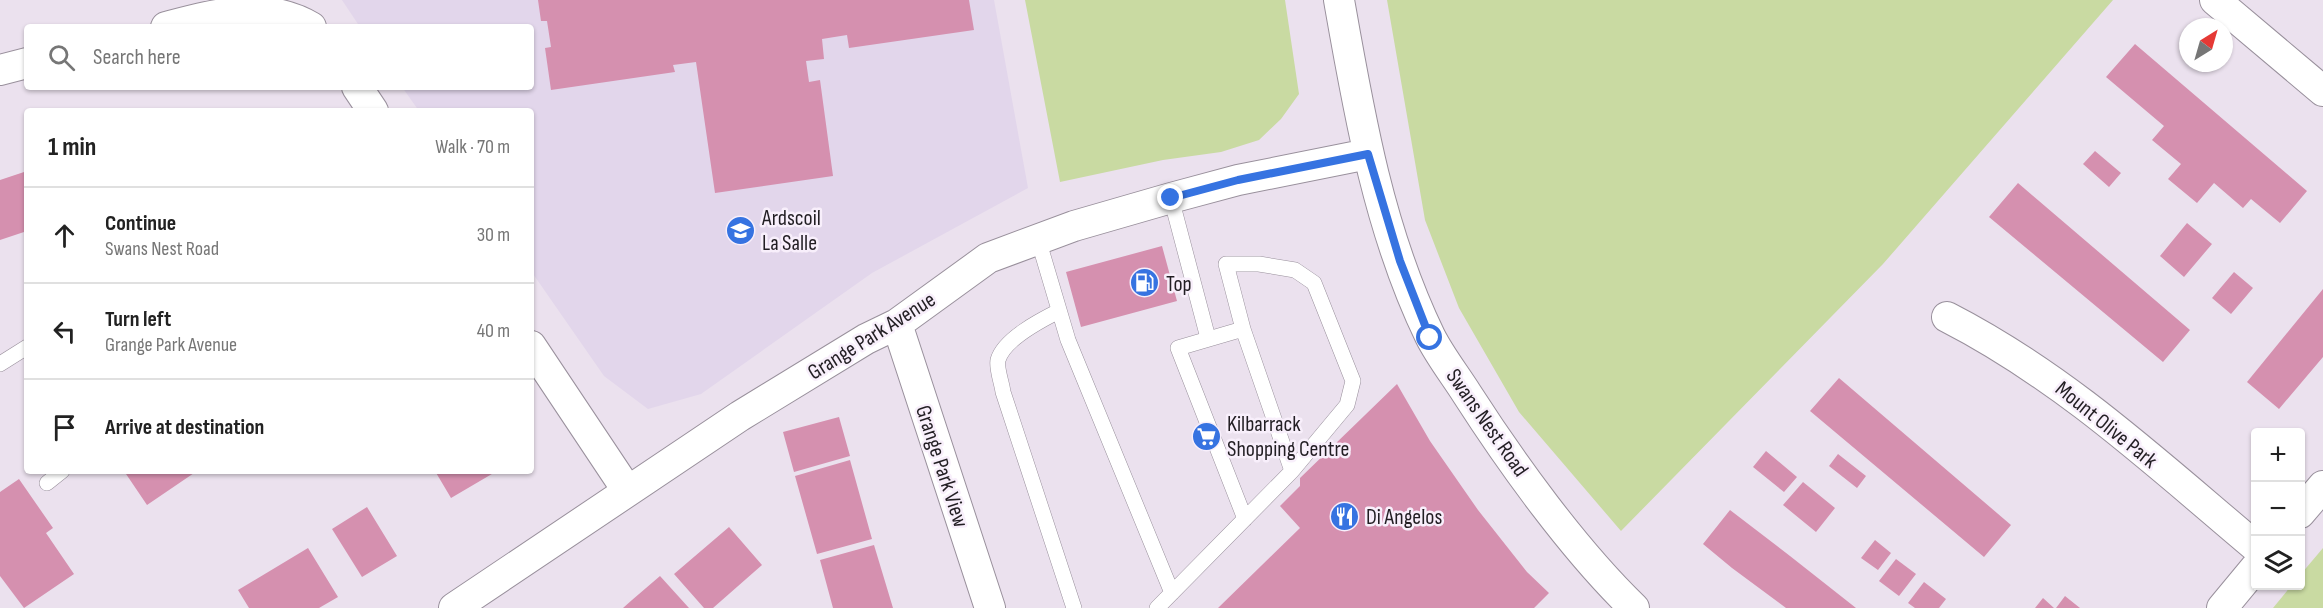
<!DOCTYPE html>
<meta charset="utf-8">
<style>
body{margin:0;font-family:"Sofia Sans Condensed",sans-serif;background:#f2f2f2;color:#222}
.controls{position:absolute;right:18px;bottom:18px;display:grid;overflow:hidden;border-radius:6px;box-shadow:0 2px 4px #0004}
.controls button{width:54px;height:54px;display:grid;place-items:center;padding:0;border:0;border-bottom:2px solid #e0e0e0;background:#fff;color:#222;font:30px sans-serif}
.compass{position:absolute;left:2179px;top:18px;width:54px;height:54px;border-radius:50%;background:#fff;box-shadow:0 2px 4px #0004;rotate:37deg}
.stop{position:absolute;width:18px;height:18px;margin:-14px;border:4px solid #3673e1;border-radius:50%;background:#fff}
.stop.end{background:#3673e1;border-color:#fff;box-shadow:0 2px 6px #0008}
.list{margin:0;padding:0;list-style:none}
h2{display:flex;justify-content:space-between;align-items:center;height:78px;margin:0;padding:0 24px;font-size:26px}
h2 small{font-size:20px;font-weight:400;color:#767676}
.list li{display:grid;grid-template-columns:39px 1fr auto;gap:18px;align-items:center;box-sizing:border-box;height:96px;padding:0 24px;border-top:2px solid #e0e0e0}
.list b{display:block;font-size:22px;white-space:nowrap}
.list p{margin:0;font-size:20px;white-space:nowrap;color:#767676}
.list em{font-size:20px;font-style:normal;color:#767676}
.icon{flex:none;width:33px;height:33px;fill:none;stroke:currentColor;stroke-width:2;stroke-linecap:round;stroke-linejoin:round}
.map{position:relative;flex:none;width:2323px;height:608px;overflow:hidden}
.search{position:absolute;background:#fff;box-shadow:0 2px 4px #0004;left:24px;top:24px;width:510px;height:66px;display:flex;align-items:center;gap:15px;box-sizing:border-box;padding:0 21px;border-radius:6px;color:#767676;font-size:22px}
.panel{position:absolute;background:#fff;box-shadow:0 2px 4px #0004;left:24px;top:108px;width:510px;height:366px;border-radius:6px}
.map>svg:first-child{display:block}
.education{fill:#e2d6eb}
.green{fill:#c9daa2}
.building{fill:#d590af}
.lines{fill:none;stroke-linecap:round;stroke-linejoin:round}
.service-casing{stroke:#99909c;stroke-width:16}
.minor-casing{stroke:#99909c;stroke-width:32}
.service{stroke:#fff;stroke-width:15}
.minor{stroke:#fff;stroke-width:30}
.route{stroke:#3673e1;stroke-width:8}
.labels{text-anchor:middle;stroke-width:5;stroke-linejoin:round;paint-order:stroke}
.poi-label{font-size:22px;fill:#221e23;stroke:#f8effb;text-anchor:start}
.street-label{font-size:22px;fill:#221e23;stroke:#f8effb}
</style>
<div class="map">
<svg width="2323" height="608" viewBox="0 0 2323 608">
<rect width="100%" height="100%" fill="#ebe1ee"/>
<path class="education" d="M342,0H994L1028,188L872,273L701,394L648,409L604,376L531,271V111H419L402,87H531V27H360Z"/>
<path class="green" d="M1025,0H1285L1299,94L1281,119L1259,140L1221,152L1163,160L1060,182Z
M1387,0H2113L1883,264L1621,531L1519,412L1459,308L1425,220Z
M2323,548V608H2273L2291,586H2300L2301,574Z"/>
<path class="building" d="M538,0H969L974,30L849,48L847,35L822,39L824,59L806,61L809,82L820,80L833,176L715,193L696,62L673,65L675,72L551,90L545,48L551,47L547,21H541Z
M2135,44L2307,191L2280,223L2251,199L2243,208L2214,183L2197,203L2168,179L2181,164L2152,140L2164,126L2106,77Z
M2095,151L2121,173L2109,187L2083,164Z
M27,171V231L0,240V180Z
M2018,183L2190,330L2163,362L1989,217Z
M2187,223L2212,244L2184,277L2160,256Z
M1162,246L1177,301L1081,327L1066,272Z
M2234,272L2253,288L2231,314L2212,298Z
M2323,289V357L2279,409L2247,382Z
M1839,378L2011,525L1984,557L1810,411Z
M1397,384L1430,441L1478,510L1527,572L1549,593L1534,608H1218L1300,528L1280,506L1300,486V478Z
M839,417L850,456L794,472L783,432Z
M1766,451L1797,477L1784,492L1753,467Z
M1838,454L1866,476L1857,488L1829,466Z
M850,460L872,539L817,554L795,476Z
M124,471H197L147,505Z
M435,471H497L451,498Z
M19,479L53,528L46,533L74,574L24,608L0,576V492Z
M1803,482L1835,508L1816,532L1783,505Z
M367,507L397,556L362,577L332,529Z
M1730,510L1790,556L1856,608H1786L1732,568L1703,544Z
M729,527L762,565L713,608H704L674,574Z
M1875,540L1891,553L1878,570L1861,558Z
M874,545L893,608H833L820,560Z
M308,548L338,597L319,608H249L238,590Z
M1896,559L1916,574L1899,596L1879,581Z
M660,576L689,608H623L632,600Z
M1924,582L1946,599L1939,608H1915L1908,603Z
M2065,596L2080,608H2056Z
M2043,598L2054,608H2035Z"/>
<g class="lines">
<defs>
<path id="service" d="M1171,198L1208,338
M1038,239L1068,340L1172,593
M1059,311C1041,320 1004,339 998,360C996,368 1002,383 1003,392L1074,608
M0,364L27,347
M47,483L62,471
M1245,519L1178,348L1243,329L1292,471
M1157,608L1292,471L1347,405L1353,381L1314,283L1295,270L1259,264H1226L1243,329"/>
<path id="minor" d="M1339,0C1359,114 1379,231 1430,336C1440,356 1455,375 1467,394C1512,464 1574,550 1634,608
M2215,0L2323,91
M166,27C216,14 265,0 311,27
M0,70L27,63
M357,87L373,111
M1947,317C2064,377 2156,463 2256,547
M897,324L990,608
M531,346L627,490
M2300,513L2323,486
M454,608L740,416L866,339L897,324L988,258L1074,226L1171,198L1238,180L1368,154
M2222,608L2256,567"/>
</defs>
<use href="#service" class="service-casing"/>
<use href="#minor" class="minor-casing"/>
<use href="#service" class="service"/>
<use href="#minor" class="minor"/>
</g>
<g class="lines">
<path class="route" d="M1171,198L1238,180L1368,154L1400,261L1430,338"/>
</g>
<defs>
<symbol id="school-disc" viewBox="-11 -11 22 22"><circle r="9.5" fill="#3673e1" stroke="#f8effb"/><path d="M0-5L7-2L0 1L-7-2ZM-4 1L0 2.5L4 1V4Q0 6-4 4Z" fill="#fff"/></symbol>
<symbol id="fuel-disc" viewBox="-11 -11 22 22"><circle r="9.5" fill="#3673e1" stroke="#f8effb"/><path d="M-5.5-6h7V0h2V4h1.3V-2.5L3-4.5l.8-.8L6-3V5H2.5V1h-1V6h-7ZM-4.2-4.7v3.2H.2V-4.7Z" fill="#fff"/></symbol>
<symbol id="supermarket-disc" viewBox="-11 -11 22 22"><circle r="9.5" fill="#3673e1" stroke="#f8effb"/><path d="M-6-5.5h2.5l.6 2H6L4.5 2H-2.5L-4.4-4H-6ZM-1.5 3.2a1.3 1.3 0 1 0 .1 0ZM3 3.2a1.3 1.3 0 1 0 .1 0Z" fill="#fff"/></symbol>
<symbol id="restaurant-disc" viewBox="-11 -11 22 22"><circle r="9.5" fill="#3673e1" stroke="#f8effb"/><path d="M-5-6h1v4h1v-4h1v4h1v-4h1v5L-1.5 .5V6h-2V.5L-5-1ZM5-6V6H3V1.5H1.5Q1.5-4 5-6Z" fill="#fff"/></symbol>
</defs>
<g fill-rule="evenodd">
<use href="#school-disc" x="724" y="214" width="33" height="33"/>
<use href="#fuel-disc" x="1128" y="266" width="33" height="33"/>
<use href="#supermarket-disc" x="1190" y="420" width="33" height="33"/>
<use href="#restaurant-disc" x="1328" y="500" width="33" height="33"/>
</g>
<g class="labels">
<g class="poi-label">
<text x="762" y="225">Ardscoil<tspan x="762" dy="25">La Salle</tspan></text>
<text x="1166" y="291">Top</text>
<text x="1227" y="431">Kilbarrack<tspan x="1227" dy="25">Shopping Centre</tspan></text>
<text x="1366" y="524">Di Angelos</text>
</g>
<g class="street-label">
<text transform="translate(871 335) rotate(-32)" y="8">Grange Park Avenue</text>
<text transform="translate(1488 422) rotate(55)" y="8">Swans Nest Road</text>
<text transform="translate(2107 424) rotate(39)" y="8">Mount Olive Park</text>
<text transform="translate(943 466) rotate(72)" y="8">Grange Park View</text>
</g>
</g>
</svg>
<div class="controls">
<button>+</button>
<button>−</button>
<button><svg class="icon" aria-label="layers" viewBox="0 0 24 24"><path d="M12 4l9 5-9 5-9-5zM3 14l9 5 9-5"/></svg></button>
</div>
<svg class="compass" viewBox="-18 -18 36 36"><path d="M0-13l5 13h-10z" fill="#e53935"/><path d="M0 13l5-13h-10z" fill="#767676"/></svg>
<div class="stop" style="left:1430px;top:338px"></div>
<div class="stop end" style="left:1171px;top:198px"></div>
<div class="search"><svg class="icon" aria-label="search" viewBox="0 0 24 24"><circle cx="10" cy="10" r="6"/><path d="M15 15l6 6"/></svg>Search here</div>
<section class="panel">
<h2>1 min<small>Walk · 70 m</small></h2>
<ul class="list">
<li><svg class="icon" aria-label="ahead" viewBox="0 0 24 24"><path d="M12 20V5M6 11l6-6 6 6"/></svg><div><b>Continue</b><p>Swans Nest Road</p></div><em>30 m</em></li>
<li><svg class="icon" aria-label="left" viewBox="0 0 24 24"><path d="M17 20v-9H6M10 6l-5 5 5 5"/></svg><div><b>Turn left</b><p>Grange Park Avenue</p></div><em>40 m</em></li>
<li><svg class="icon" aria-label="arrive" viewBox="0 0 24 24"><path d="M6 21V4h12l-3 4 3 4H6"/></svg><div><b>Arrive at destination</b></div></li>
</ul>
</section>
</div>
